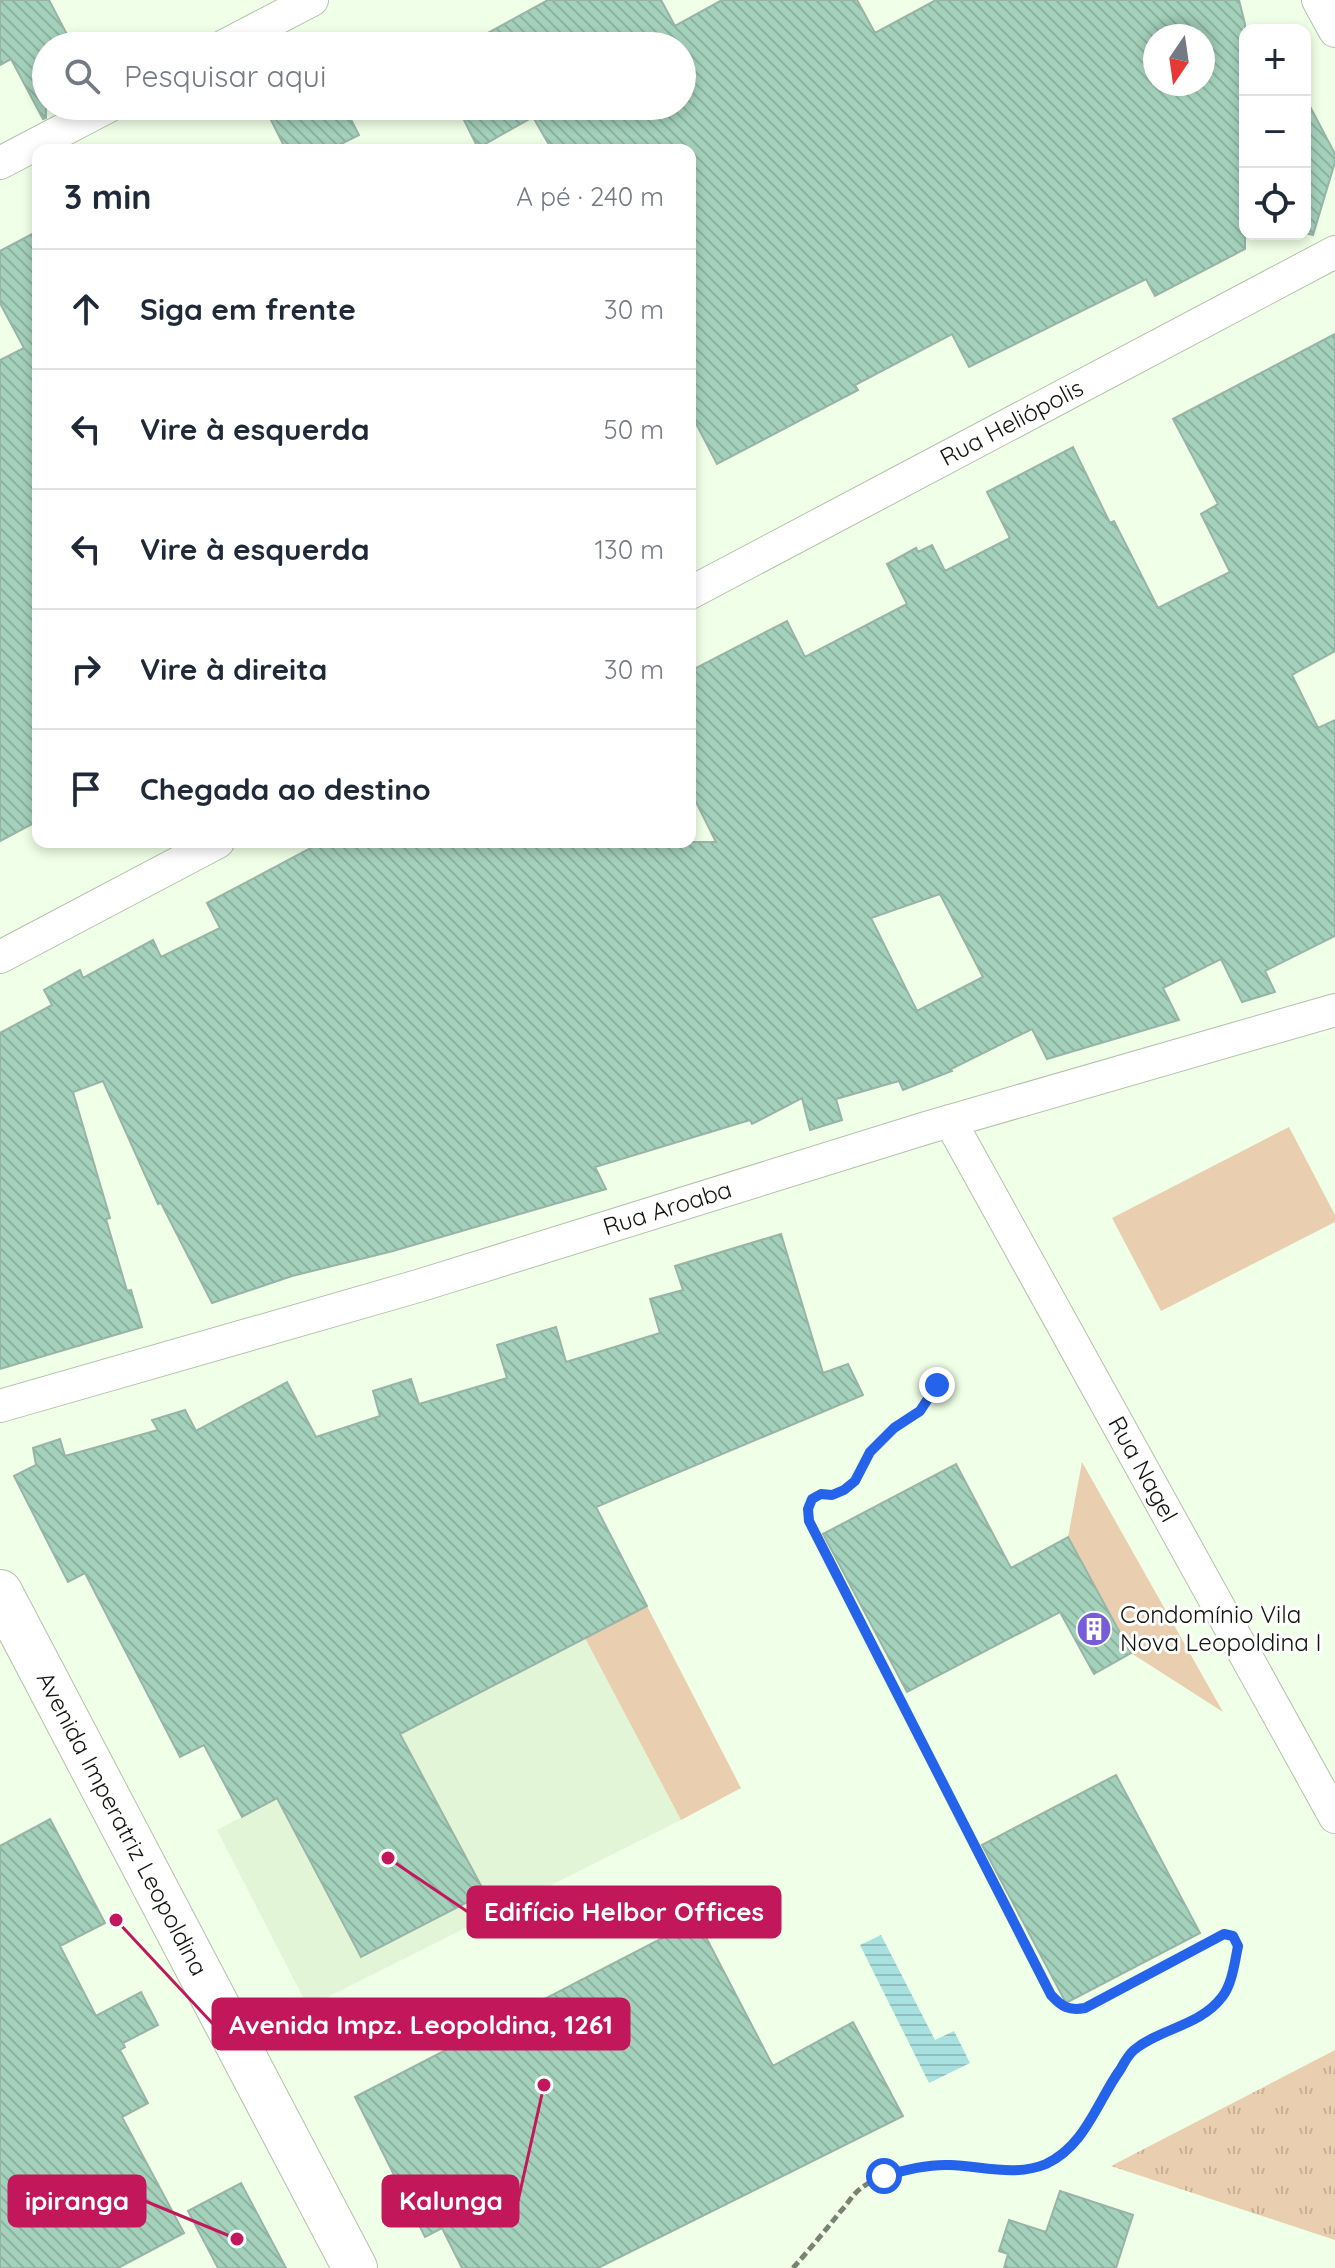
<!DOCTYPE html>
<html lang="pt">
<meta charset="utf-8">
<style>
body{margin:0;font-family:Quicksand,sans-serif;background:#f2f2f3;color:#1f2937}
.controls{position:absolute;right:24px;top:24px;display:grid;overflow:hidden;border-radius:16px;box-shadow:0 4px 12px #0003}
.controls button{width:72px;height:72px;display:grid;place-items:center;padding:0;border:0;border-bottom:2px solid #e0e1e3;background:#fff;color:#1f2937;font:40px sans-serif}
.compass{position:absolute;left:1143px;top:24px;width:72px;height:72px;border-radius:50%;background:#fff;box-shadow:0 4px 12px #0003;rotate:193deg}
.stop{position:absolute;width:24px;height:24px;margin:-18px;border:6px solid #2563eb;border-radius:50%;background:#fff}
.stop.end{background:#2563eb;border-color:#fff;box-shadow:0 2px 8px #0008}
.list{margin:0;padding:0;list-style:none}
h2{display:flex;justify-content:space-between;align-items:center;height:104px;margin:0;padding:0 32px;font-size:34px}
h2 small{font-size:26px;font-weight:400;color:#747a83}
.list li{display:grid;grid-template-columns:52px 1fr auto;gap:24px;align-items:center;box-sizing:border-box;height:120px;padding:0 32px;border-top:2px solid #e0e1e3}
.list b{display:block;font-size:30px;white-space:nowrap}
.list em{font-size:26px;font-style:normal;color:#747a83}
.icon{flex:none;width:44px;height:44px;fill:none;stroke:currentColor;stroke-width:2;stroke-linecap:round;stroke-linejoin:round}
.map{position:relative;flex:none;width:1335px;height:2268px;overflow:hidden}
.search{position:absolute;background:#fff;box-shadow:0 4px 12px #0003;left:32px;top:32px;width:664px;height:88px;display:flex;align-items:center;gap:20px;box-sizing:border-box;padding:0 28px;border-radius:44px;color:#747a83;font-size:30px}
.panel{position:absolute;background:#fff;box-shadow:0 4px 12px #0003;left:32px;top:144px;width:664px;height:704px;border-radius:16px}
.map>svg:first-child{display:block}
.built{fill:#e3f5d7}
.park{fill:url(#park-tufts)}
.garden{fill:#e9ceaf}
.water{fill:url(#water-rules)}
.building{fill:url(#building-back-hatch);stroke:#99b4a7;stroke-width:2;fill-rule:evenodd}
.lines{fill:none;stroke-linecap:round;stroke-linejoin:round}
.minor-casing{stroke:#b3c1ab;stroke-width:34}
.secondary-casing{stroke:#b3c1ab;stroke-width:46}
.path{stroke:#798373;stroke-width:5;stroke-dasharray:8 4;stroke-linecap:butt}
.minor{stroke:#fff;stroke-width:32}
.secondary{stroke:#fff;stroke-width:44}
.route{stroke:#2563eb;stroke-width:10}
.labels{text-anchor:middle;stroke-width:6;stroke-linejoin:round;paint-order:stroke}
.street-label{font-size:24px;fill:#0f140c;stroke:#fff}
.poi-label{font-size:24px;fill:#0f140c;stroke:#fff;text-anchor:start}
.leader{fill:none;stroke:#c2185b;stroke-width:3}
.callout-dot{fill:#c2185b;stroke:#fff;stroke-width:3}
.callout{fill:#c2185b;stroke:#c2185b;stroke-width:3}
.callout-label{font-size:26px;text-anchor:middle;font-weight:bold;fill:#fff}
</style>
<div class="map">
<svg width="1335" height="2268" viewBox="0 0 1335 2268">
<defs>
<pattern id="park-tufts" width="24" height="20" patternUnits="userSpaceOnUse" patternTransform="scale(2)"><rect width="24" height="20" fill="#e9ceaf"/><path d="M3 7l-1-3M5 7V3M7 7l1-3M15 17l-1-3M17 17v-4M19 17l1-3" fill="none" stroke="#c7b095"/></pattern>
<pattern id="water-rules" width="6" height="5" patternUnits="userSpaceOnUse" patternTransform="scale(2)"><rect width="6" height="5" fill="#a9e0e0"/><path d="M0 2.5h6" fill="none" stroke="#90bfbf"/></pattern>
<pattern id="building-back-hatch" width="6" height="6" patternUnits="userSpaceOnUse" patternTransform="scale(2)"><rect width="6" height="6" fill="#a4d1bb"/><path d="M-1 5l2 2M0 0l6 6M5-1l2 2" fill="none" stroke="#8cb3a0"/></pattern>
</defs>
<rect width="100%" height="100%" fill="#f0ffe7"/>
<path class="built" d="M585,1638L681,1820L308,2007L217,1830Z"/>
<path class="park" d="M1335,2050V2240L1111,2166Z"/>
<path class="garden" d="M1289,1127L1335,1215V1222L1161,1311L1112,1218Z
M1082,1462L1223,1712L1131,1653L1068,1537Z
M647,1606L741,1788L681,1820L585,1638Z"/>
<path class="water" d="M881,1935L935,2040L954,2031L970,2063L929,2083L860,1945Z"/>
<path class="building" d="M0,0H49L73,46H46V118L43,119L11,59L0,65Z
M548,0H661L675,26L722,0H857L875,33L936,0H1239L1245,24V249L1155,296L1146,279L969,367L952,334L855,385L858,390L717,464L690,412V150H552L533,117L478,148L457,106H682V46H464ZM1155,36H1203V84H1155Z
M1305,97L1335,154V162L1313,235L1305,233Z
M264,106H344L359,135L329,150H286Z
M38,231V821L0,841V360L24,348L0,303V251Z
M1335,334V651L1292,675L1318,728L1335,720V936L1265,971L1275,992L1242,1002L1221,959L1163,988L1179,1020L1047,1059L1032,1029L951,1069L952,1071L903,1090L899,1081L836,1099L842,1120L810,1130L802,1098L752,1124L750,1120L595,1167L606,1189L393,1251L292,1276L212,1303L161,1203L158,1204L103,1081L73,1092L110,1218L106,1219L127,1291L131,1290L142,1327L0,1369V1033L52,1005L44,990L80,970L83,978L153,940L161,957L220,928L207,903L322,842H716L690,790V671L787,621L805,657L907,604L887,564L916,548L918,552L932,545L945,571L1010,538L987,492L1073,447L1110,523L1114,521L1158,608L1230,572L1201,514L1218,504L1173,419ZM940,894L983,977L917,1011L871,918Z
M781,1234L823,1373L848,1364L863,1395L596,1507L647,1606L400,1734L485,1893L361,1957L277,1798L242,1817L204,1745L180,1757L85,1573L68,1582L14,1476L36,1465L33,1448L60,1439L65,1456L158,1430L152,1420L185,1410L196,1431L287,1382L316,1437L380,1416L373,1391L411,1379L419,1404L507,1378L497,1345L526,1336L556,1327L566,1362L660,1333L650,1299L683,1290L675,1266Z
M956,1464L1011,1568L1068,1537L1131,1653L1094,1674L1060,1612L907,1692L823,1534Z
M1116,1775L1200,1933L1066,2003L982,1845Z
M50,1819L105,1923L60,1946L96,2016L141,1992L158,2025L123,2043L125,2047L120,2050L148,2103L122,2117L184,2233L118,2268H0V1846Z
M697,1920L773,2066L853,2022L903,2116L598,2268H462L442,2228L425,2237L355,2097Z
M241,2183L286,2268H218L188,2211Z
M1060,2191L1133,2215L1116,2268H1004L1008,2254L999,2251L1009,2220L1046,2232Z"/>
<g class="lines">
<defs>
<g id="minor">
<path d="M1318,0L1335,31"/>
<path d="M224,46L312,0"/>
<path d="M0,163L109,106"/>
<path id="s1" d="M690,593L1335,252"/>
<path d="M0,957L218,842"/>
<path id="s2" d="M950,1121L1335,1817"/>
<path id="s3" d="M0,1406L418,1286L926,1128L1335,1010"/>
</g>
<g id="secondary">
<path id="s4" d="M0,1592L355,2268"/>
</g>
</defs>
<use href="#minor" class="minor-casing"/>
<use href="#secondary" class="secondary-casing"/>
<path class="path" d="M793,2268C809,2250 825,2231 840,2212C847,2205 853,2194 860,2189C885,2169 929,2163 960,2166C988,2168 1017,2175 1044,2164C1095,2144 1097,2083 1133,2051C1160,2027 1199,2026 1221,1998C1232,1985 1235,1961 1238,1946L1233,1936L1224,1934L1085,2008C1069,2011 1062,2007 1051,1995L809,1521C808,1512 807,1504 814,1498C822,1491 834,1496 844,1490C859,1481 860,1463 872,1450C886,1433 906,1425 920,1411C927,1405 932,1393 937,1385"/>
<use href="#minor" class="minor"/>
<use href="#secondary" class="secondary"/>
</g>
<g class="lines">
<path class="route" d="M884,2176C905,2170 928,2164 950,2165C981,2166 1015,2177 1046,2164C1085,2146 1097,2102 1120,2070C1124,2063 1128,2055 1134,2050C1161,2028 1200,2026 1222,1997C1232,1985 1235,1961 1238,1946L1233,1936L1224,1934L1085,2008C1069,2011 1062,2007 1051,1995L809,1521L808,1509L812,1499L821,1494L832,1495L844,1490L855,1481L870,1452L894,1428L920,1411L937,1385"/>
</g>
<defs>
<symbol id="building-disc" viewBox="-11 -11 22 22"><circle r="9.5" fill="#775dd7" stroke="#fff"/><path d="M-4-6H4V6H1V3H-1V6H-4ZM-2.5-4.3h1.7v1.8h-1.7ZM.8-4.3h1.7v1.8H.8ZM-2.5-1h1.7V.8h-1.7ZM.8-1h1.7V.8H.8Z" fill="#fff"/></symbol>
</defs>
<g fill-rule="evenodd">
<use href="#building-disc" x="1074" y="1609" width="40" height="40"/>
</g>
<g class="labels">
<g class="street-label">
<text dy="8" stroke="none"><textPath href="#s1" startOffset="364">Rua Heliópolis</textPath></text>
<text dy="8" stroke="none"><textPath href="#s3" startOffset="696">Rua Aroaba</textPath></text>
<text dy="8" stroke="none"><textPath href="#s2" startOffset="398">Rua Nagel</textPath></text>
<text dy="8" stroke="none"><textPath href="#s4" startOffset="262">Avenida Imperatriz Leopoldina</textPath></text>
</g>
<g class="poi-label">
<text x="1120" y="1623">Condomínio Vila<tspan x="1120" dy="28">Nova Leopoldina I</tspan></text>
</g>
</g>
<path class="leader" d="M388 1858L468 1912M116 1920L213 2024M237 2239L145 2201M544 2085L518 2201"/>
<g class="callout-dot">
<circle cx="388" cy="1858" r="8"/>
<circle cx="116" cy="1920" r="8"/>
<circle cx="237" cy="2239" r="8"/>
<circle cx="544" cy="2085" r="8"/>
</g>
<g class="callout">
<rect x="468" y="1887" width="312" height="50" rx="8"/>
<rect x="213" y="1999" width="416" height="50" rx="8"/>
<rect x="9" y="2176" width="136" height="50" rx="8"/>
<rect x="383" y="2176" width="135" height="50" rx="8"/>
</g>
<g class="callout-label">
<text x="624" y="1921">Edifício Helbor Offices</text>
<text x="421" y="2034">Avenida Impz. Leopoldina, 1261</text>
<text x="77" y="2210">ipiranga</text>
<text x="451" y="2210">Kalunga</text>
</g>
</svg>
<div class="controls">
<button>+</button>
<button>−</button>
<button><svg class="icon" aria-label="locate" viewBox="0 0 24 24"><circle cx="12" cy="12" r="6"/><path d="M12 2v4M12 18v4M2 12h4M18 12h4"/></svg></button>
</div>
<svg class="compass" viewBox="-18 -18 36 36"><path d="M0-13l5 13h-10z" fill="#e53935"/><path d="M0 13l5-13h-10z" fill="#747a83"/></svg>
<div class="stop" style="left:884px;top:2176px"></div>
<div class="stop end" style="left:937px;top:1385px"></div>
<div class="search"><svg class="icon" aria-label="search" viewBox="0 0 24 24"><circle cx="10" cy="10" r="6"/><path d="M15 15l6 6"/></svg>Pesquisar aqui</div>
<section class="panel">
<h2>3 min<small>A pé · 240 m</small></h2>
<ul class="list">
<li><svg class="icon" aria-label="ahead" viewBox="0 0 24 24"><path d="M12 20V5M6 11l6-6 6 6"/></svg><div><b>Siga em frente</b></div><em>30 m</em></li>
<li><svg class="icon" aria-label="left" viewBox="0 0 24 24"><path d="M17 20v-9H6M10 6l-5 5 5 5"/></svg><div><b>Vire à esquerda</b></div><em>50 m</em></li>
<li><svg class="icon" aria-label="left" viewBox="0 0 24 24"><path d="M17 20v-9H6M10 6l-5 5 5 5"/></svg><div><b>Vire à esquerda</b></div><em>130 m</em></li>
<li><svg class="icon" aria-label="right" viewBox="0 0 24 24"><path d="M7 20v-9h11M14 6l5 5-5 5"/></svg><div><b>Vire à direita</b></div><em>30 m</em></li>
<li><svg class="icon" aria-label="arrive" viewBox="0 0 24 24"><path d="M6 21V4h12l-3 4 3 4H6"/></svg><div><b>Chegada ao destino</b></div></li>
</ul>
</section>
</div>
